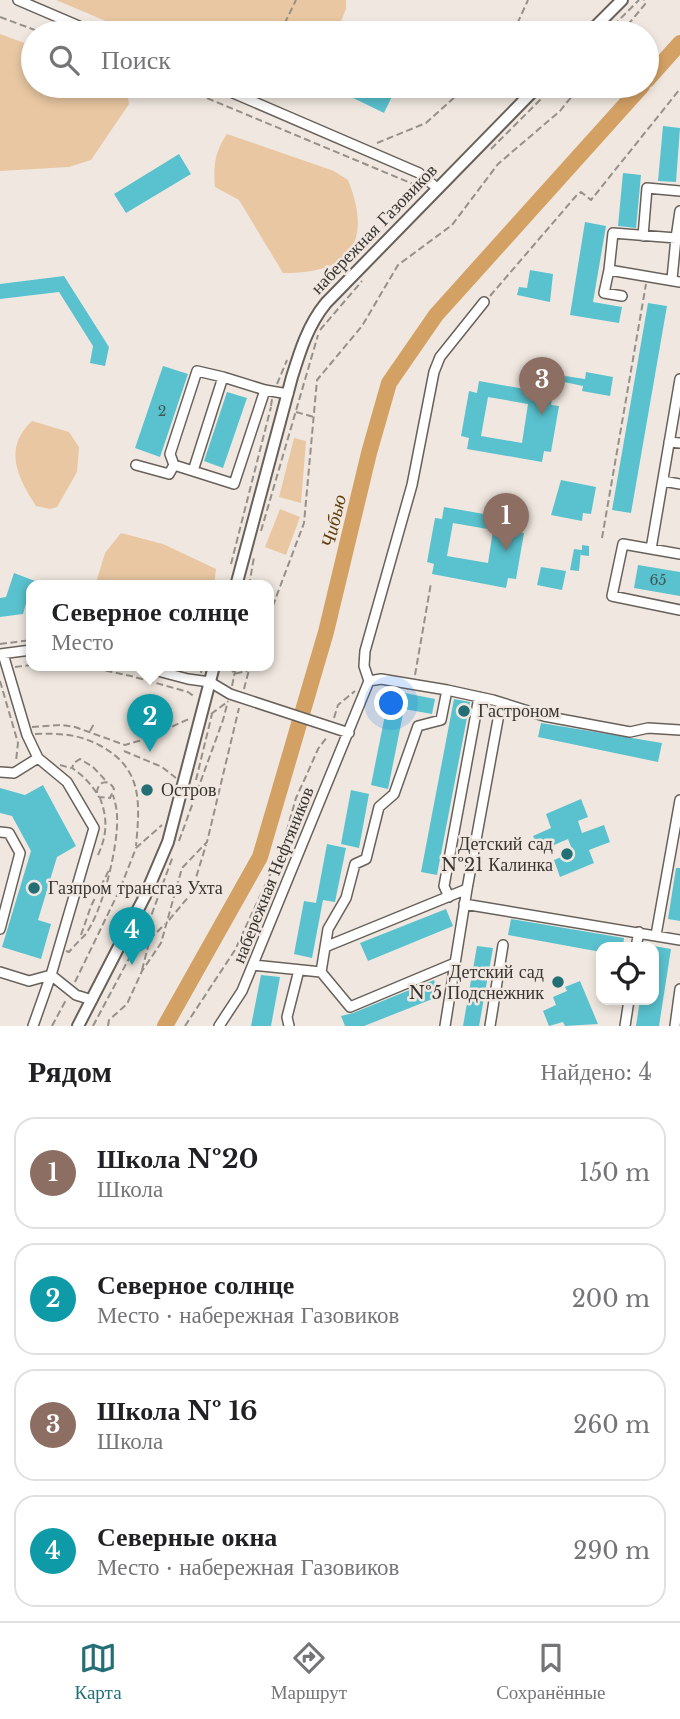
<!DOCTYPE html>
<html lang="ru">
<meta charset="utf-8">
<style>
body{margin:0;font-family:"Libre Baskerville",serif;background:#f2f2f2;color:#202124}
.controls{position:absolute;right:21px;bottom:21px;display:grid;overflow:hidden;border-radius:14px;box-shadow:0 4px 10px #0003}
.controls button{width:63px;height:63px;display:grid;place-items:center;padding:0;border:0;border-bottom:2px solid #e0e0e0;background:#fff;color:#202124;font:35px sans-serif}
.you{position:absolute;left:392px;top:704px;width:24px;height:24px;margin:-18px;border:5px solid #fff;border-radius:50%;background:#1a73e8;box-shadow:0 0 0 10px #1a73e833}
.badge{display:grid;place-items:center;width:46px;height:46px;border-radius:50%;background:#246e76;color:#fff;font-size:23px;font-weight:700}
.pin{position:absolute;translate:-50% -58px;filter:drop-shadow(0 2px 4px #0008)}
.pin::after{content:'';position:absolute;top:37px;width:24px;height:21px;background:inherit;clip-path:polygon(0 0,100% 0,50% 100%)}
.popup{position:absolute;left:26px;top:580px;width:248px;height:91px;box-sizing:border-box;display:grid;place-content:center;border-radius:14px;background:#fff;filter:drop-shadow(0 2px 5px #0005);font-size:23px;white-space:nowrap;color:#757577}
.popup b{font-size:26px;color:#202124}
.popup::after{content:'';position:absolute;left:50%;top:100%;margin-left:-14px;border:14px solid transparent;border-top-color:#fff}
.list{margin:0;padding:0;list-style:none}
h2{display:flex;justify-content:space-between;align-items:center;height:91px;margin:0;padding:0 28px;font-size:30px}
h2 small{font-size:23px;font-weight:400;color:#757577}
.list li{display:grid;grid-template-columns:46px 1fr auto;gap:21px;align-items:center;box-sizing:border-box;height:112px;margin:0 14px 14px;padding:0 14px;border:2px solid #e0e0e0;border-radius:21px}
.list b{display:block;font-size:26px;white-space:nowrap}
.list p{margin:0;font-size:23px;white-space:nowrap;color:#757577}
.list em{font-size:23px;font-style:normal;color:#757577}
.icon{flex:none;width:38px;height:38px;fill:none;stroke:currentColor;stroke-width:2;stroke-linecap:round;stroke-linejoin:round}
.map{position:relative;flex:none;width:680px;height:1026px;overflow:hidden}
.search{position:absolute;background:#fff;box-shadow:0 4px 10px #0003;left:21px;right:21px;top:21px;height:77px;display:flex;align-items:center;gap:18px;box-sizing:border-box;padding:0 24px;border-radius:38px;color:#757577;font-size:26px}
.sheet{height:595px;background:#fff}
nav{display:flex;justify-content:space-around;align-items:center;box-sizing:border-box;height:98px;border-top:2px solid #e0e0e0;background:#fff;font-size:19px;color:#757577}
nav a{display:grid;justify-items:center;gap:4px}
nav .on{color:#246e76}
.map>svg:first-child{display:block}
.green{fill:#e8c7a2}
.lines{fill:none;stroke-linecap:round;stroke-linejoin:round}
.river{stroke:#d4a165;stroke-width:16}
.building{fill:#59c2ce;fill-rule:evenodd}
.minor-casing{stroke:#68615a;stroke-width:12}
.major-casing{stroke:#68615a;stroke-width:14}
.path{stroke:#96908b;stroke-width:2;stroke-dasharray:7 3.5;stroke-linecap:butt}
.minor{stroke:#fff;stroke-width:9}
.major{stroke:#fff;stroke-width:10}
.poi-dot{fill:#246e76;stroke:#f0e8e0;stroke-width:2.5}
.labels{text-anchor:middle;stroke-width:5;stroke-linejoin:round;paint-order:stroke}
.number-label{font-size:14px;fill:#405858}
.street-label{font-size:18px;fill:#373431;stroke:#f0e8e0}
.poi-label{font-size:18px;fill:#373431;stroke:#f0e8e0;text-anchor:start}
.water-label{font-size:19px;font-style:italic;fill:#5f3d0d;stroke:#f0e8e0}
</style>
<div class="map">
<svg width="680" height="1026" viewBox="0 0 680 1026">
<rect width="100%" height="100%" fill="#f0e8e0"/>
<path class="green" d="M56,0H346V9L336,33H265L256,26L244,33H134Z
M0,34L33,46V86H126L129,104L91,160L69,167L0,171Z
M227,134L334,171L348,180C373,242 350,274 283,273L239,200L215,187C213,166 215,151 227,134Z
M32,421L69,432L79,447L77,472L57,507L50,509L36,506C17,477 3,448 32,421Z
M294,438L306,441L301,503L279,497Z
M280,509L300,517L286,555L265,547Z
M121,533L163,544L216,569L214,586H95L105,553Z"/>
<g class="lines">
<path class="river" d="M647,80L680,43
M165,1026L260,857L326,632L369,453L389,383L436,315L642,86"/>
</g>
<path class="building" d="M351,86H397L384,113L347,95Z
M663,126L680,128L676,182L658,181Z
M179,154L191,174L126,213L114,194Z
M623,173L641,175L636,228L618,226Z
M585,222L606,226L593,302L622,307L619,323L570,315Z
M530,270L553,274L550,302L517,295L519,287L527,288Z
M64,276L109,347L105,366L90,363L93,346L59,292L0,299V284Z
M648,303L667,306L631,513L612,510Z
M163,366L188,374L160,457L135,448Z
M586,372L613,377L610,396L582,391L583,386L564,382L565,376L585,379Z
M479,381L553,394L551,405L559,406L551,452L544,451L542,462L467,449L469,438L461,436L469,391L477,393ZM488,397L528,404L522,443L481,436Z
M227,392L247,398L223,468L204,461Z
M561,480L596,487L591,514L583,513L582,521L551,515Z
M444,507L518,520L516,532L524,533L516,579L508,578L506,588L432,574L434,564L427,562L435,518L442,519ZM453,523L493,530L488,563L447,556Z
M582,545L589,546V556L581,555V551L579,571L570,570L574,549L582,550Z
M638,565L680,572V596L634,588Z
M541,567L566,571L562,590L537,585Z
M14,573L35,581L31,586L23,614L0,617V598L6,597Z
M390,690L435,699L432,714L404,709L388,789L371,785Z
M454,699L470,702L437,875L421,872Z
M541,723L662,743L658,762L538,737Z
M43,785L76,846L57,857L38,920L51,924L41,959L2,947L31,851L12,816L0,813V788L25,795Z
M351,790L369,794L359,848L341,844Z
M581,799L588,817L578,821L582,833L604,825L610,842L589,850L594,863L560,877L554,860L573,852L568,839L540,851L533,836L551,828L546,814Z
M327,844L346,848L335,902L323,900L312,958L294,954L304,901L316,903Z
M676,868H680V921L668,919Z
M446,909L453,926L368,961L360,943Z
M511,919L624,938L623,947H601V952L508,935Z
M477,946L493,948L479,1026H463Z
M654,946L671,949L659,1026H636L640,1000H654Z
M261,975L280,977L271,1026H251Z
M434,980L440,996L364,1026H345L341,1016L353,1013Z
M580,981L598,1024L565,1026L563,1022L549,1026L543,1011L556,1005L553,997L567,991L565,987Z"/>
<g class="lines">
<defs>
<path id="minor" d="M18,0L95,33
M217,86L419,173L437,188
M680,211L676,238H680
M643,236L647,188L680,191
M609,270L604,293L622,296
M672,279L676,238L613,233L609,270L680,282
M265,390L234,484L193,471L223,377L265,390L288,394
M669,442L680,443
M136,465L169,474L174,465L193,471
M174,465L170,454L197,371L223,377
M663,481L680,484
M651,549L680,379
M680,554L623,544L612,596L680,610
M0,654L31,650
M3,654L27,735L38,758L67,782L94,828L51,975L76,995L92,1000
M139,666L188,679L210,682L230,694L349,733
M369,681L364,666L365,651L412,485L434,372L440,357L484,302
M0,772L14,773L38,758
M0,832L9,833L20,853L0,929
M449,897L444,886L479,697
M464,904L680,940
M656,935L680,800
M325,947L467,889
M636,947L639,932
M253,965L321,972L328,929L346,898L355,864L366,859L379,807L394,794L418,726L441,720L447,690
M0,972L29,981L51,975
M321,972L350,1007L455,963
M33,1026L51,975
M219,1026L242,991L369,681L381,679L447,690L493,700L544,716L630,732L648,728L680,730
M289,1026L287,1017L299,970
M445,1026L467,889L501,703
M490,1026L503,945
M625,1026L629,1000
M675,1026L680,989"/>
<path id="major" d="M589,33L622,0
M236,586L292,377C300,351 308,325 326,303L538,86
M78,1026L145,896L168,842L214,666"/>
</defs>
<use href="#minor" class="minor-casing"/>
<use href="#major" class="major-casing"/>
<path class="path" d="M0,17L43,33
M280,33L296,0
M513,33L528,0
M606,33L639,0
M621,33L646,3L644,0
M178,86L413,184L414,197L328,281L319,296
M253,93L256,86
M377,143L426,123L467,86
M491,149L554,86
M490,296L576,196L581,192L591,200L680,89
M320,330L362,281
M277,384L287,360
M271,406L272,399
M296,412L314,417
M261,531L318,335
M602,538L646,284
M231,564L271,407
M249,586L254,557
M269,616L304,523L317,380L362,326L398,265L452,225L498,164L560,111L580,86
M0,644L31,640
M85,666L131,676L188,692L195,697
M230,666L234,674L247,671
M15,667L31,665
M201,673L202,666
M415,675L431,583
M0,681L18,743L16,761
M232,686L236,666
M244,689L250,666
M211,714L226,703
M334,718L338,705L355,691
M32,727L61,725L75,727L125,745L142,740L189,719
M90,731L95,722
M35,734C59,733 78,734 99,745C143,768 140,802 136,846
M124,751L162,767L176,778
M60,765L71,768
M196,780L212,714
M97,793C97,781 109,778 114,789L110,798L99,797C92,785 84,776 72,768L74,763L80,759L93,767L107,782
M179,841L223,720L228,701
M98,855C107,835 108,819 100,798
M169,920L191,894L206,845
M81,935L91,906L109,870
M66,951L69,952C74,946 79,941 84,936C102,915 119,844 117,816C117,809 115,802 113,795
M142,970L150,939L165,924
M75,982L120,889L136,848L162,825
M52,1026L66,1000
M93,1026L150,919L173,856
M108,1026L109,1020L127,1004L142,971L161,943L182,868L207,842L239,708
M185,1026L235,950L281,851L296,798L307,774L318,749L327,737"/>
<use href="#minor" class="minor"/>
<use href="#major" class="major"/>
</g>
<g class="poi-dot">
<circle cx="464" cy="711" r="7"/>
<circle cx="147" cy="790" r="7"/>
<circle cx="567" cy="854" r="7"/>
<circle cx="34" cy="888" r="7"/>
<circle cx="558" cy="982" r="7"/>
</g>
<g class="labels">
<g class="number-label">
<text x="162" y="416">2</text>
<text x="658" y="585">65</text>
</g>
<g class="street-label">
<text transform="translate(374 229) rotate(-46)" y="6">набережная Газовиков</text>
<text transform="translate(273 875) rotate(-68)" y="6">набережная Нефтяников</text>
</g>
<g class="poi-label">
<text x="478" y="717">Гастроном</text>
<text x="161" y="796">Остров</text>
<text x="553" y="850" text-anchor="end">Детский сад<tspan x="553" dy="21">№21 Калинка</tspan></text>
<text x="48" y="894">Газпром трансгаз Ухта</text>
<text x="544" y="978" text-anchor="end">Детский сад<tspan x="544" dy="21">№5 Подснежник</tspan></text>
</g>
<g class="water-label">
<text transform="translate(333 521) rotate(-76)" y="7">Чибью</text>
</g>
</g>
</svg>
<div class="controls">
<button><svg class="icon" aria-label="locate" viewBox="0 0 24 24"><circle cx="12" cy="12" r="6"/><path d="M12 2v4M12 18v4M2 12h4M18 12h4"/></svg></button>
</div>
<div class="you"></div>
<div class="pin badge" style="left:506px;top:551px;background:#8d6e63">1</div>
<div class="pin badge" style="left:150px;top:752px;background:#0f9aa8">2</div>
<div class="popup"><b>Северное солнце</b>Место</div>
<div class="pin badge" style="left:542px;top:415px;background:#8d6e63">3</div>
<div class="pin badge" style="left:132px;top:965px;background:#0f9aa8">4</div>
<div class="search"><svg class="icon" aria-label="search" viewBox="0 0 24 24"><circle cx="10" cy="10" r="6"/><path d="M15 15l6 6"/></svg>Поиск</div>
</div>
<section class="sheet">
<h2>Рядом<small>Найдено: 4</small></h2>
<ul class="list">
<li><span class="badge" style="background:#8d6e63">1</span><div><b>Школа №20</b><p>Школа</p></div><em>150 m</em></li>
<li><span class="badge" style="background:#0f9aa8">2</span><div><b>Северное солнце</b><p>Место · набережная Газовиков</p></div><em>200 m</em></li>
<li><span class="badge" style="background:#8d6e63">3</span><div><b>Школа № 16</b><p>Школа</p></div><em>260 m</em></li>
<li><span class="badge" style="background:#0f9aa8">4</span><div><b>Северные окна</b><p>Место · набережная Газовиков</p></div><em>290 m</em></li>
</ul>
</section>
<nav>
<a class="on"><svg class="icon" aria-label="map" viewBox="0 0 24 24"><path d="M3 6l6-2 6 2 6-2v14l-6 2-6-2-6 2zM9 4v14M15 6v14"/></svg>Карта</a>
<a><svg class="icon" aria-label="directions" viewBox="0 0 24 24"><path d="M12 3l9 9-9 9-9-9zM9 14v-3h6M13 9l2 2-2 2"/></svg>Маршрут</a>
<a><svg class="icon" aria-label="saved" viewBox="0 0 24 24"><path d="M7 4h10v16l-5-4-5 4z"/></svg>Сохранённые</a>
</nav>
